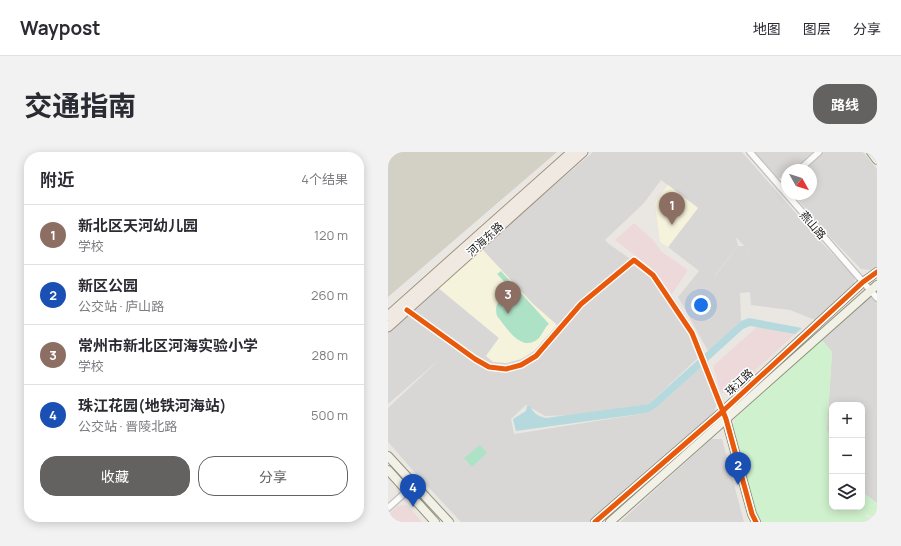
<!DOCTYPE html>
<html lang="zh">
<meta charset="utf-8">
<style>
body{margin:0;font-family:Manrope,"Noto Sans SC",sans-serif;background:#f2f2f3;color:#2b2b33}
.controls{position:absolute;right:12px;bottom:12px;display:grid;overflow:hidden;border-radius:8px;box-shadow:0 2px 10px #0003}
.controls button{width:36px;height:36px;display:grid;place-items:center;padding:0;border:0;border-bottom:1px solid #e1e1e2;background:#fff;color:#2b2b33;font:20px sans-serif}
.compass{position:absolute;left:393px;top:12px;width:36px;height:36px;border-radius:50%;background:#fff;box-shadow:0 2px 10px #0003;rotate:129deg}
.you{position:absolute;left:313px;top:153px;width:14px;height:14px;margin:-10px;border:3px solid #fff;border-radius:50%;background:#1a73e8;box-shadow:0 0 0 6px #1a73e833}
.badge{display:grid;place-items:center;width:26px;height:26px;border-radius:50%;background:#636261;color:#fff;font-size:13px;font-weight:700}
.pin{position:absolute;translate:-50% -33px;filter:drop-shadow(0 1px 2px #0008)}
.pin::after{content:'';position:absolute;top:21px;width:14px;height:12px;background:inherit;clip-path:polygon(0 0,100% 0,50% 100%)}
.list{margin:0;padding:0;list-style:none}
h2{display:flex;justify-content:space-between;align-items:center;height:52px;margin:0;padding:0 16px;font-size:17px}
h2 small{font-size:13px;font-weight:400;color:#7c7c81}
.list li{display:grid;grid-template-columns:26px 1fr auto;gap:12px;align-items:center;box-sizing:border-box;height:60px;padding:0 16px;border-top:1px solid #e1e1e2}
.list b{display:block;font-size:15px;white-space:nowrap}
.list p{margin:0;font-size:13px;white-space:nowrap;color:#7c7c81}
.list em{font-size:13px;font-style:normal;color:#7c7c81}
.actions{display:flex;gap:8px;padding:12px 16px}
.actions a{flex:1;padding:9px 0;border:1px solid #636261;border-radius:16px;text-align:center;font-size:14px;color:#636261}
.actions .main{background:#636261;color:#fff}
.icon{flex:none;width:22px;height:22px;fill:none;stroke:currentColor;stroke-width:2;stroke-linecap:round;stroke-linejoin:round}
.map{position:relative;flex:none;width:489px;height:370px;overflow:hidden;border-radius:16px}
header{display:flex;align-items:center;gap:24px;box-sizing:border-box;height:56px;padding:0 20px;background:#fff;border-bottom:1px solid #e1e1e2}
header strong{font-size:19px}
nav{display:flex;gap:22px;margin-inline-start:auto;font-size:14px}
.intro{display:flex;align-items:center;justify-content:space-between;box-sizing:border-box;height:96px;padding:0 24px}
h1{margin:0;font-size:28px}
.button{padding:10px 18px;border-radius:16px;background:#636261;color:#fff;font-size:14px;font-weight:700}
main{display:flex;gap:24px;padding:0 24px}
aside{flex:1;background:#fff;border-radius:16px;box-shadow:0 2px 10px #0003}
.map>svg:first-child{display:block}
.residential{fill:#d9d7d5}
.commercial{fill:#edd9d9}
.education{fill:#f6f3dc}
.construction{fill:#d3d1c5}
.park{fill:#d0f1cd}
.pitch{fill:#aee2c7}
.parking{fill:#d8d7d5}
.water{fill:#b6d9de}
.lines{fill:none;stroke-linecap:round;stroke-linejoin:round}
.street-casing{stroke:#c2c1bf;stroke-width:8}
.secondary-casing{stroke:#93927c;stroke-width:10}
.primary-casing{stroke:#a09280;stroke-width:11}
.street{stroke:#fcfbfb;stroke-width:5.5}
.secondary{stroke:#f2f1e8;stroke-width:8}
.primary{stroke:#f0e9e2;stroke-width:9}
.cycleway-casing{stroke:#fff;stroke-width:8}
.cycleway{stroke:#e8590c;stroke-width:5}
.labels{text-anchor:middle;stroke-width:3;stroke-linejoin:round;paint-order:stroke}
.street-label{font-size:11px;fill:#1b1b1b;stroke:#fff}
</style>
<header>
<strong>Waypost</strong>
<nav><a>地图</a><a>图层</a><a>分享</a></nav>
</header>
<div class="intro"><h1>交通指南</h1><a class="button">路线</a></div>
<main>
<aside>
<h2>附近<small>4个结果</small></h2>
<ul class="list">
<li><span class="badge" style="background:#8d6e63">1</span><div><b>新北区天河幼儿园</b><p>学校</p></div><em>120 m</em></li>
<li><span class="badge" style="background:#1a4fb4">2</span><div><b>新区公园</b><p>公交站 · 庐山路</p></div><em>260 m</em></li>
<li><span class="badge" style="background:#8d6e63">3</span><div><b>常州市新北区河海实验小学</b><p>学校</p></div><em>280 m</em></li>
<li><span class="badge" style="background:#1a4fb4">4</span><div><b>珠江花园(地铁河海站)</b><p>公交站 · 晋陵北路</p></div><em>500 m</em></li>
</ul>
<div class="actions"><a class="main">收藏</a><a>分享</a></div>
</aside>
<div class="map">
<svg width="489" height="370" viewBox="0 0 489 370">
<rect width="100%" height="100%" fill="#eae7e3"/>
<path class="residential" d="M205,0H354L434,91L467,125L466,134L427,168L402,158L363,153L359,97L348,85L350,94L327,123L352,141L353,169L320,199L290,145L311,119L280,95L310,56L273,28L256,51L217,88L221,92L265,123L293,165L312,204L261,252L188,263L157,264L138,253L123,267L126,282L259,261L268,256L314,214L329,252L326,260L204,370H73L30,324L0,290V256L51,208L0,252V176L48,134L111,186L98,204L118,211L133,207L146,199L168,172L145,152L93,96Z
M367,0H425L405,18H399V23L396,26H390Z
M436,0H475L489,17V115L484,118L473,117L439,82L405,42H423V18H416Z
M480,145L484,146L489,151V351L474,340V253H444V292L439,277L444,200L433,187Z
M323,287H334L356,370H232Z"/>
<path class="commercial" d="M246,71L264,87L274,100L300,118L284,142L267,119L227,88Z
M369,175L407,182L342,242L333,241L325,214Z
M19,353L34,370H0V363L10,354Z"/>
<path class="education" d="M280,33L310,56L280,95L272,90L267,50Z
M93,96L145,152L169,173L146,199L133,207L118,211L105,210L98,204L111,186L48,134Z"/>
<path class="construction" d="M0,0H169L0,145Z"/>
<path class="park" d="M433,187L444,200L439,277L444,293V355H474V340L489,351V366L479,362L478,365L489,370H371L367,361L345,274L348,265Z"/>
<path class="pitch" d="M113,119L161,172C156,176 155,182 150,187C133,201 118,175 109,164C105,151 114,144 125,139L109,122Z
M92,293L99,301L84,315L76,306Z"/>
<path class="parking" d="M350,94H356L359,96L363,140L352,141L327,124Z"/>
<path class="water" d="M361,166L414,176L407,182L362,174L355,177L268,256L259,261L128,279L125,267L138,259L139,254H142C146,262 150,264 158,266L261,252L353,169Z"/>
<g class="lines">
<defs>
<path id="street" d="M362,0L489,146
M411,18L431,0
M392,35L399,29
M19,158L87,207L101,215L118,217L133,213L148,204L193,152L246,108L265,123L304,181L335,259
M0,356L19,339"/>
<path id="secondary" d="M483,0L489,8
M337,263L364,362L368,370
M0,304L61,370
M0,318L47,370
M207,370L335,259L475,130L489,120
M222,370L489,133"/>
<path id="primary" d="M0,164L184,0
M0,175L195,0"/>
</defs>
<use href="#street" class="street-casing"/>
<use href="#secondary" class="secondary-casing"/>
<use href="#primary" class="primary-casing"/>
<use href="#street" class="street"/>
<use href="#secondary" class="secondary"/>
<use href="#primary" class="primary"/>
<defs>
<path id="cycleway" d="M19,158L87,207L101,215L118,217L133,213L148,204L193,152L246,108L265,123L304,181L338,267L364,362L368,370
M207,370L335,259L475,130L489,120"/>
</defs>
<use href="#cycleway" class="cycleway-casing"/>
<use href="#cycleway" class="cycleway"/>
</g>
<g class="labels">
<g class="street-label">
<text transform="translate(425 73) rotate(49)" y="4">燕山路</text>
<text transform="translate(97 87) rotate(-42)" y="4">河海东路</text>
<text transform="translate(351 230) rotate(-43)" y="4">珠江路</text>
</g>
</g>
</svg>
<div class="controls">
<button>+</button>
<button>−</button>
<button><svg class="icon" aria-label="layers" viewBox="0 0 24 24"><path d="M12 4l9 5-9 5-9-5zM3 14l9 5 9-5"/></svg></button>
</div>
<svg class="compass" viewBox="-18 -18 36 36"><path d="M0-13l5 13h-10z" fill="#e53935"/><path d="M0 13l5-13h-10z" fill="#7c7c81"/></svg>
<div class="you"></div>
<div class="pin badge" style="left:284px;top:73px;background:#8d6e63">1</div>
<div class="pin badge" style="left:350px;top:333px;background:#1a4fb4">2</div>
<div class="pin badge" style="left:120px;top:162px;background:#8d6e63">3</div>
<div class="pin badge" style="left:25px;top:355px;background:#1a4fb4">4</div>
</div>
</main>
